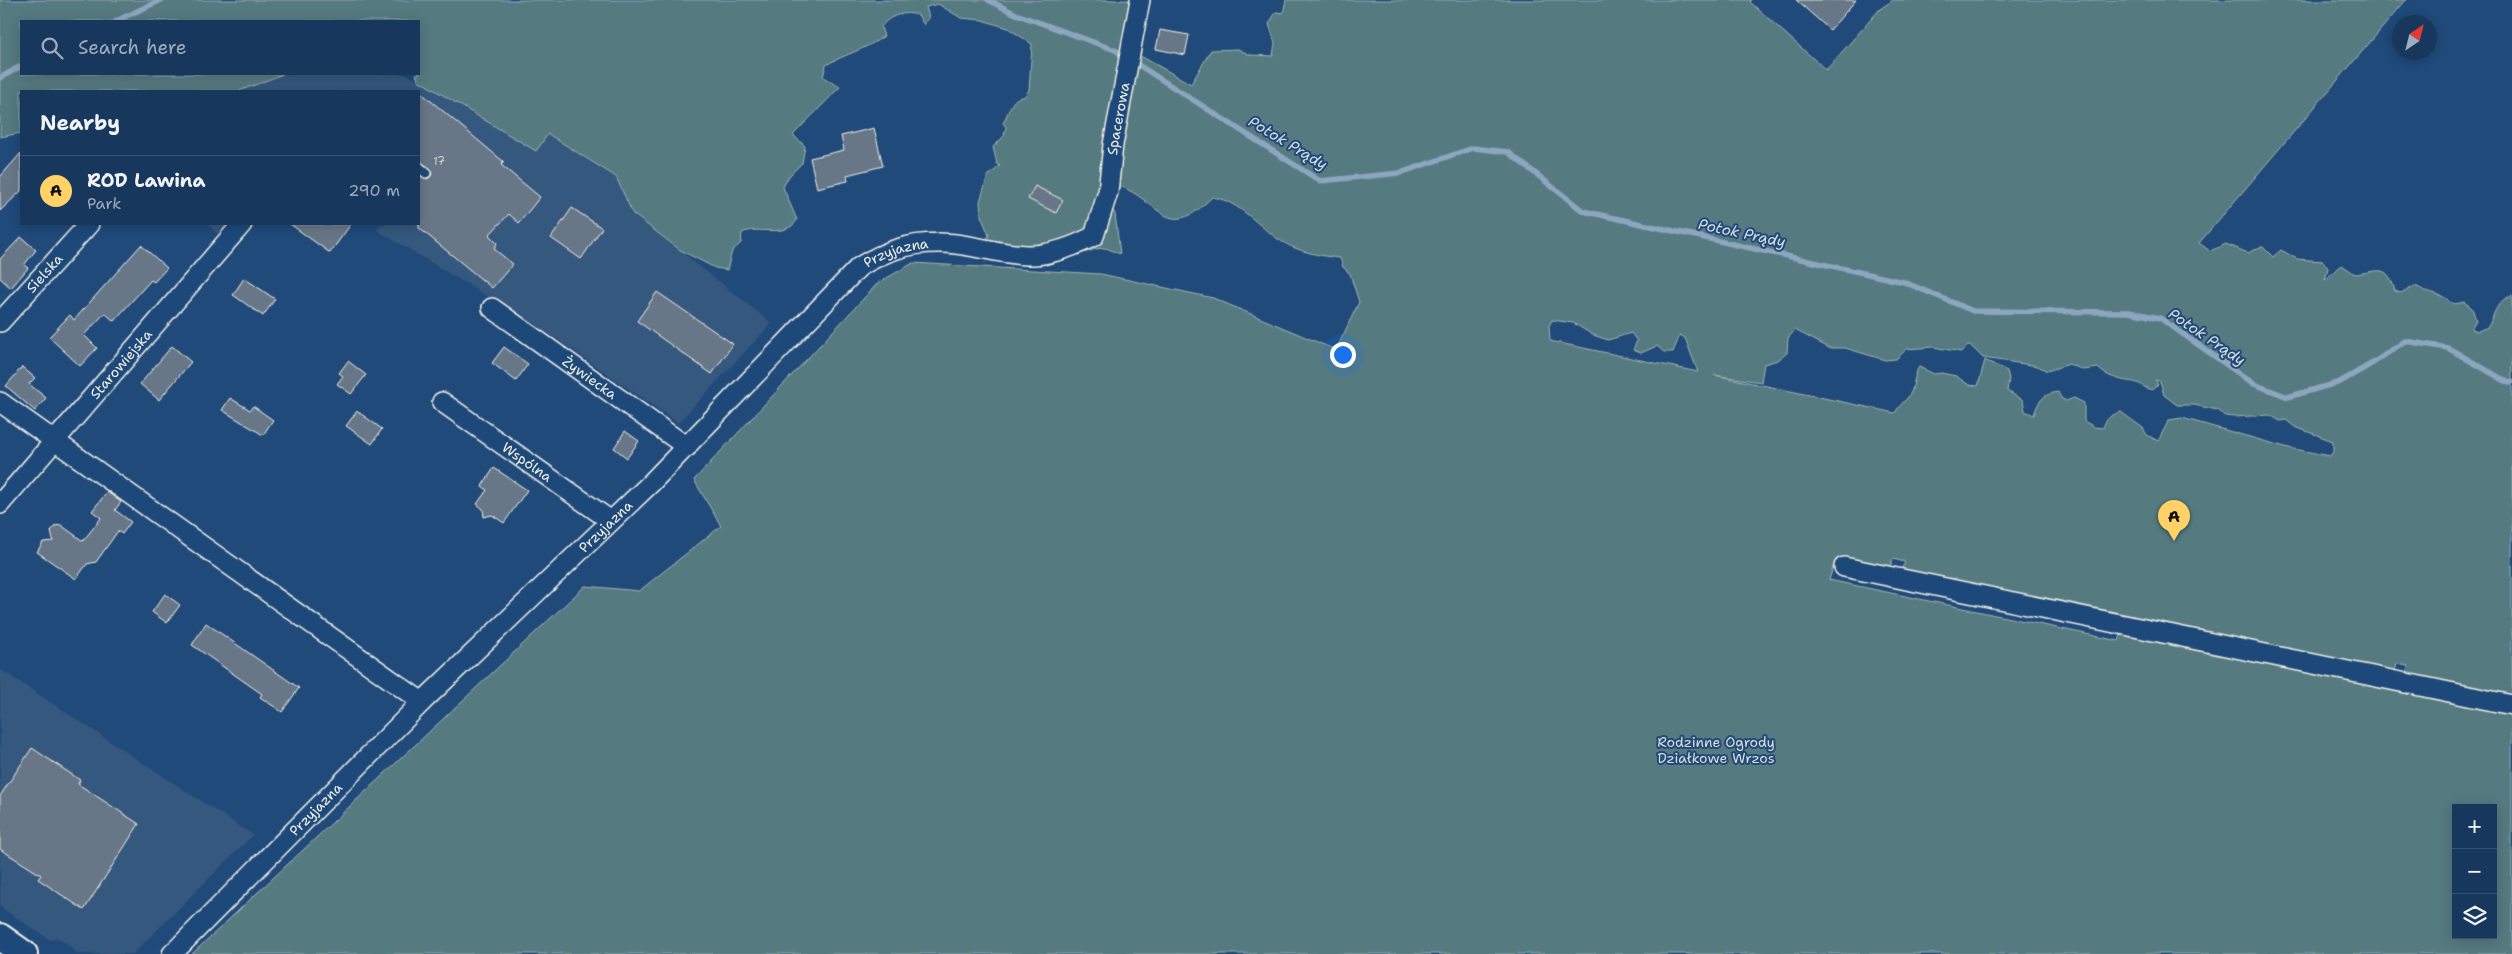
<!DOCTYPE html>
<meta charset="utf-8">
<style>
body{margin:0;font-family:"Shantell Sans",sans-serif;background:#203f62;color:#f1f3f6}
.controls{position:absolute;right:15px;bottom:15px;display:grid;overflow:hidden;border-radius:0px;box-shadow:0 2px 12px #0003}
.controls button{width:45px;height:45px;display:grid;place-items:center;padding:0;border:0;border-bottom:1px solid #365272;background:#17385c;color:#f1f3f6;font:25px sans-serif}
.compass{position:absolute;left:2392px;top:15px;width:45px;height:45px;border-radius:50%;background:#17385c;box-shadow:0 2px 12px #0003;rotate:35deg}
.you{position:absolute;left:1342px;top:354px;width:18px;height:18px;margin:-12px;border:4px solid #fff;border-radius:50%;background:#1a73e8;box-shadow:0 0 0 8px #1a73e833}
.badge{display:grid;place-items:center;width:32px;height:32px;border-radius:50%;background:#ffd166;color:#111;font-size:16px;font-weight:700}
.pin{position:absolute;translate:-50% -41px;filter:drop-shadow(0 1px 2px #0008)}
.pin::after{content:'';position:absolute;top:26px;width:18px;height:15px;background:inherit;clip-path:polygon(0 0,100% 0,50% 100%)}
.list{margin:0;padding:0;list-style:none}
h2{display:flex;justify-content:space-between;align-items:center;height:65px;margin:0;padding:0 20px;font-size:21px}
h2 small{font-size:16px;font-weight:400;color:#9eacbb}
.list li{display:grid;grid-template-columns:32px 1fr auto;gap:15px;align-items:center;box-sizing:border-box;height:70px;padding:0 20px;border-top:1px solid #365272}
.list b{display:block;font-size:19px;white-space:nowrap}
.list p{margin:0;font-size:16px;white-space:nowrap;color:#9eacbb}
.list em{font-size:16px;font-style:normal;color:#9eacbb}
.icon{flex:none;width:28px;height:28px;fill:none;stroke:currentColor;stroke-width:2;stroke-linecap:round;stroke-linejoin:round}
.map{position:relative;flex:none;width:2512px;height:954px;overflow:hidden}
.search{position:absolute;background:#17385c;box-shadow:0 2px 12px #0003;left:20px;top:20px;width:400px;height:55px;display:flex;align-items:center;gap:12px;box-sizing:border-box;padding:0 18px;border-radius:0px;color:#9eacbb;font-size:19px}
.panel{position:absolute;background:#17385c;box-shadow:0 2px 12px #0003;left:20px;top:90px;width:400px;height:135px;border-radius:0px}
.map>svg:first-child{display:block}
.built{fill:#35587e}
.green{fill:#557a80;stroke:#a4b6b4;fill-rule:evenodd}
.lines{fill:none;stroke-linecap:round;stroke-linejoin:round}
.stream{stroke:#8ca6bf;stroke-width:5.5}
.building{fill:#687787;stroke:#f4f1e8}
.lane-casing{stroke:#f4f1e8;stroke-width:12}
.street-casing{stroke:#f4f1e8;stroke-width:22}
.secondary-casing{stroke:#f4f1e8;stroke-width:30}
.lane{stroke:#1f4a7a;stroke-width:9}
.street{stroke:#1f4a7a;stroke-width:19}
.secondary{stroke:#1f4a7a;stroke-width:26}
.labels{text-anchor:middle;stroke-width:4;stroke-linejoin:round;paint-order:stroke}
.number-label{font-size:11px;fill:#d1d2d0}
.street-label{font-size:14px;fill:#f4f1e8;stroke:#1f4a7a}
.park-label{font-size:14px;fill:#dcdfd8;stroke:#1f4a7a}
.water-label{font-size:15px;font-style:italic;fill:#dadede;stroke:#1f4a7a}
</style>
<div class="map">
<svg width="2512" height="954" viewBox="0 0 2512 954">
<rect width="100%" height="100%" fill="#1f4a7a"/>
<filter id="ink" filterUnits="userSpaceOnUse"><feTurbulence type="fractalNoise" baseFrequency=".02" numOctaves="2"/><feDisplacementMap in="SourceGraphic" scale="10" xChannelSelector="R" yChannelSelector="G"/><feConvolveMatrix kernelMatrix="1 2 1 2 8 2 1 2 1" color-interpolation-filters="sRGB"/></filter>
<g filter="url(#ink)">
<path class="built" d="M283,74H407L535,150L548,134L616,178L633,214L772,323L678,423L509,306L490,298L377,230L381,224H419V91H239Z
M207,224H227L218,234Z
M0,669L253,835L133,954H76L75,950L58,938L50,940L0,907Z"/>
<path class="green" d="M0,0H1134L1135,53L1191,84L1211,50L1238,49L1250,55L1273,56L1275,43L1269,24L1276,12L1283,13L1286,0H1752L1750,2L1826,70L1880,9L1893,0H2406L2199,243L2210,251L2226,244L2248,253L2262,246L2273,257L2281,250L2297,259L2323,261L2328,268L2325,280C2332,275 2335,268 2342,265L2355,274C2378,272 2387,262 2395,291L2401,293L2416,286C2425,292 2429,291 2439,295C2452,299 2446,307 2464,302L2472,308L2476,320L2471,329L2478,331L2488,327C2495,314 2496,300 2512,296V697L2406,676L2408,666L2397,664L2394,674L1899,574L1905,562L1893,559L1888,570L1835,561L1829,580L2119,641L2121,635L2512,715V954H192L585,586L639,591L721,526L694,480L878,283L913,263L1101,274L1213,298L1336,350L1359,302L1350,274L1343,267L1340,258C1320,256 1299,252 1281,241C1258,227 1240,201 1212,197C1168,243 1161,203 1122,187L1110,204L1115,214L1120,254L1106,248L1096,249L1047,265L983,258L985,241L989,235L981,216L980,201L988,176L1000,166L997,164L993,147L1004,136L1006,127L1003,123C1009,113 1011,96 1024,97L1029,90L1032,44L1008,28L982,20L961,18L938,4L926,7L929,17L924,25L918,15C904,11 890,15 881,27L884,36C867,49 845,54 826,65L823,77L840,87L793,135L805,146L802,163L789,176L783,187L797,220C786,239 757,225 742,233L741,243L732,251L727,270L715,268L680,250L633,214L616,177L548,134L536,151L418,80L416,74H419V21H21V74H283L239,91H21V133L0,137ZM1552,320L1573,323L1593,335L1608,340L1631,333L1637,341L1633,350L1641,353L1657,346L1664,352H1673L1680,335L1685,338L1698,372L1550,341L1549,326ZM1795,330L1829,348H1845L1885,360L1896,359L1907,349L1933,347L1961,352L1968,346L1972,347L1983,358L2038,366L2047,371L2069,364L2083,370L2098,368C2106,377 2123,381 2134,382C2140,383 2145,389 2152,390L2158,384L2155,380L2160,381L2164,395L2177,405H2194L2217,410L2225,416L2234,417L2270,415L2280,421L2286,420L2295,427L2333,441V452L2330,456L2289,448L2182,418L2169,420L2158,441L2147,435L2143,428L2121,412C2111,415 2106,418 2103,428L2094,427L2084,421V403L2074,398L2066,401L2061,398L2058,392C2043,394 2038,401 2034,415L2025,411L2023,400L2007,391L2009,379L2007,371L1985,360L1978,386L1969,385L1956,376L1941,373L1934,374L1919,367C1913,376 1915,386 1910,394C1906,401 1899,405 1895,413L1714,375L1761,382L1764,364L1778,360L1787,353L1788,338ZM2456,808H2493V935H2456Z"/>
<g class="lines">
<path class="stream" d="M988,0L1016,14L1115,50L1320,181L1400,173L1473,148L1508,152L1583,211L1904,282L1973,311L2129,312L2160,318L2254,384L2288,397L2340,382L2373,363L2405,341L2448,348L2509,383L2512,382
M116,21L161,0
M0,78L21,66"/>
</g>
<path class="building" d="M1796,0H1856L1830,30Z
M1160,30L1189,35L1185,55L1156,49Z
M419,91L504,162L501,165L540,197L519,223L509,214L489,235L497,243L494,249L513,264L492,288L419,228V175L428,179L432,174L430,168L419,161Z
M874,128L883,166L847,175L848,181L817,188L810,158L844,150L841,136Z
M21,153V191L0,211V177Z
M1035,186L1063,200L1056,213L1028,199Z
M572,208L602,228L581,259L551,238Z
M290,224H351L330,253Z
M21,237L36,250L24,265L28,268L11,288L0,278V259Z
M141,245L167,268L154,282L151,280L114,321L105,313L84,335L97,348L80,366L49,337L70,315L74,320Z
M244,278L275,299L263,316L233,295Z
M657,292L733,344L712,374L637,321Z
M172,346L191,362L159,400L140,384Z
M504,347L528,364L516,381L492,363Z
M348,361L366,375L351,394L337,384L343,376L339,373Z
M22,367L35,378L29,384L46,398L35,411L6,386Z
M230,398L250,410L253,406L273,420L263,435L222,410Z
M357,411L382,429L372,444L346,426Z
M625,431L639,441L627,458L614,448Z
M494,468L527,490L504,523L492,515L484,517L483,509L477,504L487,490L482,486Z
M107,492L121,502L115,510L131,522L122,534L118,531L96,562L87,564L76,579L37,552L43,542L53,541L51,531L55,526L61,525L83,541L101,518L92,511Z
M165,594L180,605L167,623L152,612Z
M206,623L299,688L282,712L260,697L262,694L192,645Z
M32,748L80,780L78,784L139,824L84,910L38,879L41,875L0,849V796Z"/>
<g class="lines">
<defs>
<path id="lane" d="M419,167L426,173"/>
<g id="street">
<path id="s1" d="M492,308L687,447"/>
<path id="s2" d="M0,322L89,224"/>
<path d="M0,402L422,702"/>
<path id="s3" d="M442,402L611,521"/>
<path id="s4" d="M0,504L242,224"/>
<path d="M1844,567L2512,705"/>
<path id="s5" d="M172,954L422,702L651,483L859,267C885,251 908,243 938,243C969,242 1001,256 1033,255C1055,254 1075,246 1094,236L1108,192L1113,145L1140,0"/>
</g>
<path id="secondary" d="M0,937L24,954"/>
</defs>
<use href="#lane" class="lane-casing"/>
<use href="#street" class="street-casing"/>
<use href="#secondary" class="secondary-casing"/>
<use href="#lane" class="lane"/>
<use href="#street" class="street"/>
<use href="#secondary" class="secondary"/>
</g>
</g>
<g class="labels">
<g class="number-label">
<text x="439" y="165">17</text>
</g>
<g class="street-label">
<text dy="5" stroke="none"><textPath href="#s5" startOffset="1336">Spacerowa</textPath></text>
<text dy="5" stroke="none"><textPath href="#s5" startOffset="1012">Przyjazna</textPath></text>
<text dy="5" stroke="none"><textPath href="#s2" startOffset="66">Sielska</textPath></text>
<text dy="5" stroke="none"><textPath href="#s4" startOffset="185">Starowiejska</textPath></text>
<text dy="5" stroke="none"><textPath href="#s1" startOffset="120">Żywiecka</textPath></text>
<text dy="5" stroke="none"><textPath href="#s3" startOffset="104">Wspólna</textPath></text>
<text dy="5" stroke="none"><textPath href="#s5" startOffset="609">Przyjazna</textPath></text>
<text dy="5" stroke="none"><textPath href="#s5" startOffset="204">Przyjazna</textPath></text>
</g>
<g class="park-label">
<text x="1716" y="747">Rodzinne Ogrody<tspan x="1716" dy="16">Działkowe Wrzos</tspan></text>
</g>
<g class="water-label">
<text transform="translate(1288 143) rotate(31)" y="5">Potok Prądy</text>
<text transform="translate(1742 233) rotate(12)" y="5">Potok Prądy</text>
<text transform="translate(2207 337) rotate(34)" y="5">Potok Prądy</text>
</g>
</g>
</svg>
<div class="controls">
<button>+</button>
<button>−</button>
<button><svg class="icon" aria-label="layers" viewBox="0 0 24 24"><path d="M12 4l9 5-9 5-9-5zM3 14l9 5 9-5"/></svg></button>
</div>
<svg class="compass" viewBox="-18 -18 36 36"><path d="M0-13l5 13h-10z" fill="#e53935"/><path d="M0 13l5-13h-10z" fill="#9eacbb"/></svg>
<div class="you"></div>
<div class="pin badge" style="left:2174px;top:541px">A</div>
<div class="search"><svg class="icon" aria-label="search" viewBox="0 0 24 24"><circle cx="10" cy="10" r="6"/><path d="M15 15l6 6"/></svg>Search here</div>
<section class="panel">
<h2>Nearby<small></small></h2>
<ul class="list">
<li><span class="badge">A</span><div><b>ROD Lawina</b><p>Park</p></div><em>290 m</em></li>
</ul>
</section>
</div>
